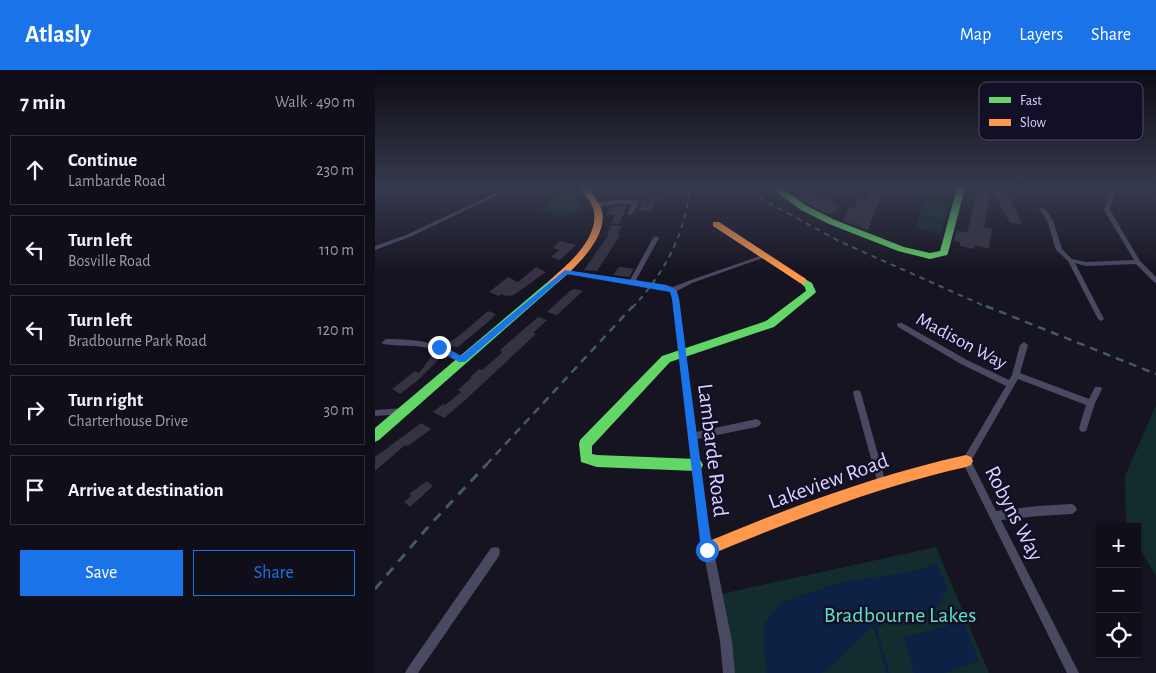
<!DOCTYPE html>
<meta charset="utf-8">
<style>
body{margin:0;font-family:"Alegreya Sans",sans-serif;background:#191822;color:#f1f3f6}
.controls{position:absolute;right:15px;bottom:15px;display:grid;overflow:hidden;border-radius:0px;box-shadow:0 1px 4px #0004}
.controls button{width:45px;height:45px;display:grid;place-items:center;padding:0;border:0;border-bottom:1px solid #302f38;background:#100f19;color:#f1f3f6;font:25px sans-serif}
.stop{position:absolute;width:15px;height:15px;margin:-11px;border:4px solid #1a73e8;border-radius:50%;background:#fff}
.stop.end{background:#1a73e8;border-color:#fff;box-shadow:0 1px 5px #0008}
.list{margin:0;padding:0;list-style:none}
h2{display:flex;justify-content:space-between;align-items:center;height:65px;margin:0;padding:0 20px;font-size:21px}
h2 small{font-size:16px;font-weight:400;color:#9c9ca2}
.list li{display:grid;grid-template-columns:32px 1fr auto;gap:15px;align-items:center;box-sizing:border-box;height:70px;margin:0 10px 10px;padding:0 10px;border:1px solid #302f38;border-radius:0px}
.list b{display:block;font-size:19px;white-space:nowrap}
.list p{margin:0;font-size:16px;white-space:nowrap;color:#9c9ca2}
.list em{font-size:16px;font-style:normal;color:#9c9ca2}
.actions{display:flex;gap:10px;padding:15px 20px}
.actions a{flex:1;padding:11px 0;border:1px solid #1a73e8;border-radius:0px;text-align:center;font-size:18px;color:#1a73e8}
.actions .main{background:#1a73e8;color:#fff}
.icon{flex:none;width:28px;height:28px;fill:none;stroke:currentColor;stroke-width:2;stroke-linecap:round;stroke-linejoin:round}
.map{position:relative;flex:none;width:781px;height:603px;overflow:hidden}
header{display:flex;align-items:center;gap:30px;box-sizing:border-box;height:70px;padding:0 25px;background:#1a73e8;color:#fff}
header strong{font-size:24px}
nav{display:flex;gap:28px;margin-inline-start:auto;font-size:18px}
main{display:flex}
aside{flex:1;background:#100f19}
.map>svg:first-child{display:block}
.green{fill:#132c2d}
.water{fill:#0d2144}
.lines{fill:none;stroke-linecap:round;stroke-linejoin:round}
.stream{stroke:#0d2144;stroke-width:3}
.building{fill:#343243}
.street{fill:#4a4962;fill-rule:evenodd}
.fast{fill:#63d668;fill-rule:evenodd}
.slow{fill:#ff974d;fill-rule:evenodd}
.rail-far2{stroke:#43596b;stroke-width:2;stroke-dasharray:5.5 5;stroke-linecap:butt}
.rail-far1{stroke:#43596b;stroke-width:2.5;stroke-dasharray:8 6;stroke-linecap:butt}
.rail{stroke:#43596b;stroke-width:3;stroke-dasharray:10 8;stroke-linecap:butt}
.route{fill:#1a73e8}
.labels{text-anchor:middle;stroke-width:5;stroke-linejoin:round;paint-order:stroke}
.street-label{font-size:19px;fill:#d9d4ff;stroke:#130f26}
.near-street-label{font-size:22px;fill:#d9d4ff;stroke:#130f26}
.near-park-label{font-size:22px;fill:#5fe0c0;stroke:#130f26}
.key{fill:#130f26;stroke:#4e4a67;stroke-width:1}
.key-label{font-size:14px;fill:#d9d4ff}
</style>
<header>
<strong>Atlasly</strong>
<nav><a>Map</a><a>Layers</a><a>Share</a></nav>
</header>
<main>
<aside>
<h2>7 min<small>Walk · 490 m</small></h2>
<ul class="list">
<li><svg class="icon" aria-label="ahead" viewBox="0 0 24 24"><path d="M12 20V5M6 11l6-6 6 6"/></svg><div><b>Continue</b><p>Lambarde Road</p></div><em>230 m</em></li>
<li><svg class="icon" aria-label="left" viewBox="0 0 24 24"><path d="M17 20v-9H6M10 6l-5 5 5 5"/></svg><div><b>Turn left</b><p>Bosville Road</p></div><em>110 m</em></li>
<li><svg class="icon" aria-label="left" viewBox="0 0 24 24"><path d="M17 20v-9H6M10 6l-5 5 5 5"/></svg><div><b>Turn left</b><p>Bradbourne Park Road</p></div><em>120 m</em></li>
<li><svg class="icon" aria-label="right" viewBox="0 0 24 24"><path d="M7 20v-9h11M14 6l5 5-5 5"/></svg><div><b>Turn right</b><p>Charterhouse Drive</p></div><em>30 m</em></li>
<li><svg class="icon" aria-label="arrive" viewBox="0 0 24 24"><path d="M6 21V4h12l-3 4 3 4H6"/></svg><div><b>Arrive at destination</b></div></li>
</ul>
<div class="actions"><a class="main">Save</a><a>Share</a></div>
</aside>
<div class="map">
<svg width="781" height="603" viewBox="0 0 781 603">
<rect width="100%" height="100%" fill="#161421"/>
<path class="green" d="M188,118H196L209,139L179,148L177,142L167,140Z
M549,132L573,137L566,164L541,158Z
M781,335V506L762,474V457H753L751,454L750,406Z
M561,477L614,603H356L346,524Z"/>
<path class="water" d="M561,493L573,518L558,544L543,545L496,558L459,594L447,603H392L389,582L390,552L408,532L425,526L468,512L542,501Z
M588,551L604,591L569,603H539L529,568Z"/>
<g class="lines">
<path class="stream" d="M500,557L513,602"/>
</g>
<path class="building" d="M498,118H516L512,127L506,126L493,160L468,151L475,138H480L484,128L492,130Z
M603,118H616L609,157L617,158L614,179L600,175L599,179L585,176V172L579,171L582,160L592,163Z
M617,120L632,123L647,154L635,153Z
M433,122L449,129L466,137L454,145L423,128Z
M275,128H283L277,141H264L267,130L274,131Z
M252,136L244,154L236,153L240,145H232L235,137Z
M237,155L247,156L242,165H245L235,181L222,201L209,200L234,164H232Z
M185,171L201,175L185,190L176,187L184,180L178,178Z
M161,197L171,202L139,225L131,226L126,224L124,226L114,222L133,207L143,212Z
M244,197H247L259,199L254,207L238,205Z
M200,219L208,221L182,245L172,242L196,220Z
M113,241L121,244L118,246L119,247L83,277L69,276L85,265Z
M163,247L172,250L158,263L161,264L87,333L69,348L58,342L68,334L70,335L86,322L83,320L97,307H95L104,299L107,300L127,283L125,280Z
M60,282L67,286L42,311L25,324L17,319L40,301L44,303Z
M46,353L56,359L33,376L30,375L0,401V387Z
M52,411L58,416L35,437L29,432L36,426L34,424Z"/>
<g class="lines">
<path class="street" d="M23,118H34L0,126V122Z
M131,118H137L35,167L0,180V176L31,165Z
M736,118H741L735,140L765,191L781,207V213L779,212L761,194L711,196L700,193L729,249L726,251L723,249L693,191L681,180L672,150L664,139L669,138L678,150L687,179L697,189L711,192L759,190L729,140Z
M241,130H261L264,132L258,143L255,145L252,143L258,134H241L221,137L218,135L221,133Z
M281,166L284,168L261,210L291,215L298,217L313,211L388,185L390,184L393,186L317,213L302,221L304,229L321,362L382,349L385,351L386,353L385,355L382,357L322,369L334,457L357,571L360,603H348L345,571L324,457L298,229L295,221L290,219L258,214L256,215L253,213L190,204L187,202L190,200L255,210L278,168Z
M523,253H527L592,290L634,310L637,305L645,275L649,272L653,275L645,303L714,329L720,317H726L727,319L720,333L712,358L711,361L708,362L705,361L704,358L711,335L643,309L596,391L621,441L663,436L697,434L700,436L702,439L700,442L697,444L663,446L626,450L704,603H692L587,391L631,316L586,294L523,257L522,255Z
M11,269C43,269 61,272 90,288L91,290L90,292C81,293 66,282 57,279C41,274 24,277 8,274L7,272Z
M482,320L485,321L486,323L510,410L509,413L506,414L503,413L502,410L478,323L479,321Z
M29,338L32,339L33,341L32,343L29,344L0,346V340Z
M120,477L124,478L125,482L124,486L43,603H30L32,599L116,478Z"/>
<path class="fast" d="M401,118H407L432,136L460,150L529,177L555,183L565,181L582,118H590L573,183L572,185L555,189L523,181L454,154L426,140L401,122Z
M428,208L437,213L441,222L439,224L399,257L295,292L217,376V384L222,385L321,389L326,391L328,395L326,399L321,401L222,397L206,392L204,374L205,370L287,286L391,251L431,221L430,217L423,211Z
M178,209L181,210V214L4,370L0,372V358L175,210Z"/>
<path class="slow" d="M205,118H213C218,125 225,133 227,141C233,168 199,199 181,214H175V210C193,194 223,170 219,142C218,133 210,126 205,118Z
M338,152H344L431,209V213H425L338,156Z
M591,385L596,387L598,391L596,395L591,397C501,417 417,451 332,486L327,484L325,479L327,474C413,438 500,405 591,385Z"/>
<path class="rail-far2" d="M366,118L466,172L614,238
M257,238C289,204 310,165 315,118"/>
<path class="rail-far1" d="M611,236L781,304
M111,395L258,236"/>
<path class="rail" d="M0,519L53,457L112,394"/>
</g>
<linearGradient id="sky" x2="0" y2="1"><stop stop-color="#0c0b12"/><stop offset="0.58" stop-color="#363a4e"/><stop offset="1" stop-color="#363a4e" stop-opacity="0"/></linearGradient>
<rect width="781" height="203" fill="url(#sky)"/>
<path class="route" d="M190,200L291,215L301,220L304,229L337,480L336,483L332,485L328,483L326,480L297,229L295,222L192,204L90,292H84L60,277L64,274L67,275L86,286Z"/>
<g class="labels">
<g class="street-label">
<text transform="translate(587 270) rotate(28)" y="7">Madison Way</text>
</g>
<g class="near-street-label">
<text transform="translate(339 380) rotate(83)" y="8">Lambarde Road</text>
<text transform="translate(453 410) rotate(-20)" y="8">Lakeview Road</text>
<text transform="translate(640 443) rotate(63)" y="8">Robyns Way</text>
</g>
<g class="near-park-label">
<text x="525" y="552">Bradbourne Lakes</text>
</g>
</g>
<rect x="604" y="12" width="164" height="58" rx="8" class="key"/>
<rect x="614" y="27" width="22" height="6" fill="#63d668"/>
<rect x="614" y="49" width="22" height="7" fill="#ff974d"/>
<g class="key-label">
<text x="645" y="35">Fast</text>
<text x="645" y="57">Slow</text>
</g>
</svg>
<div class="controls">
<button>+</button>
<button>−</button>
<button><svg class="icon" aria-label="locate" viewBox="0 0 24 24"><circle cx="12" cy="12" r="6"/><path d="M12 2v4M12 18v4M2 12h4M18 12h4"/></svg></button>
</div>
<div class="stop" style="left:332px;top:480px"></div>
<div class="stop end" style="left:64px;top:277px"></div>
</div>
</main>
